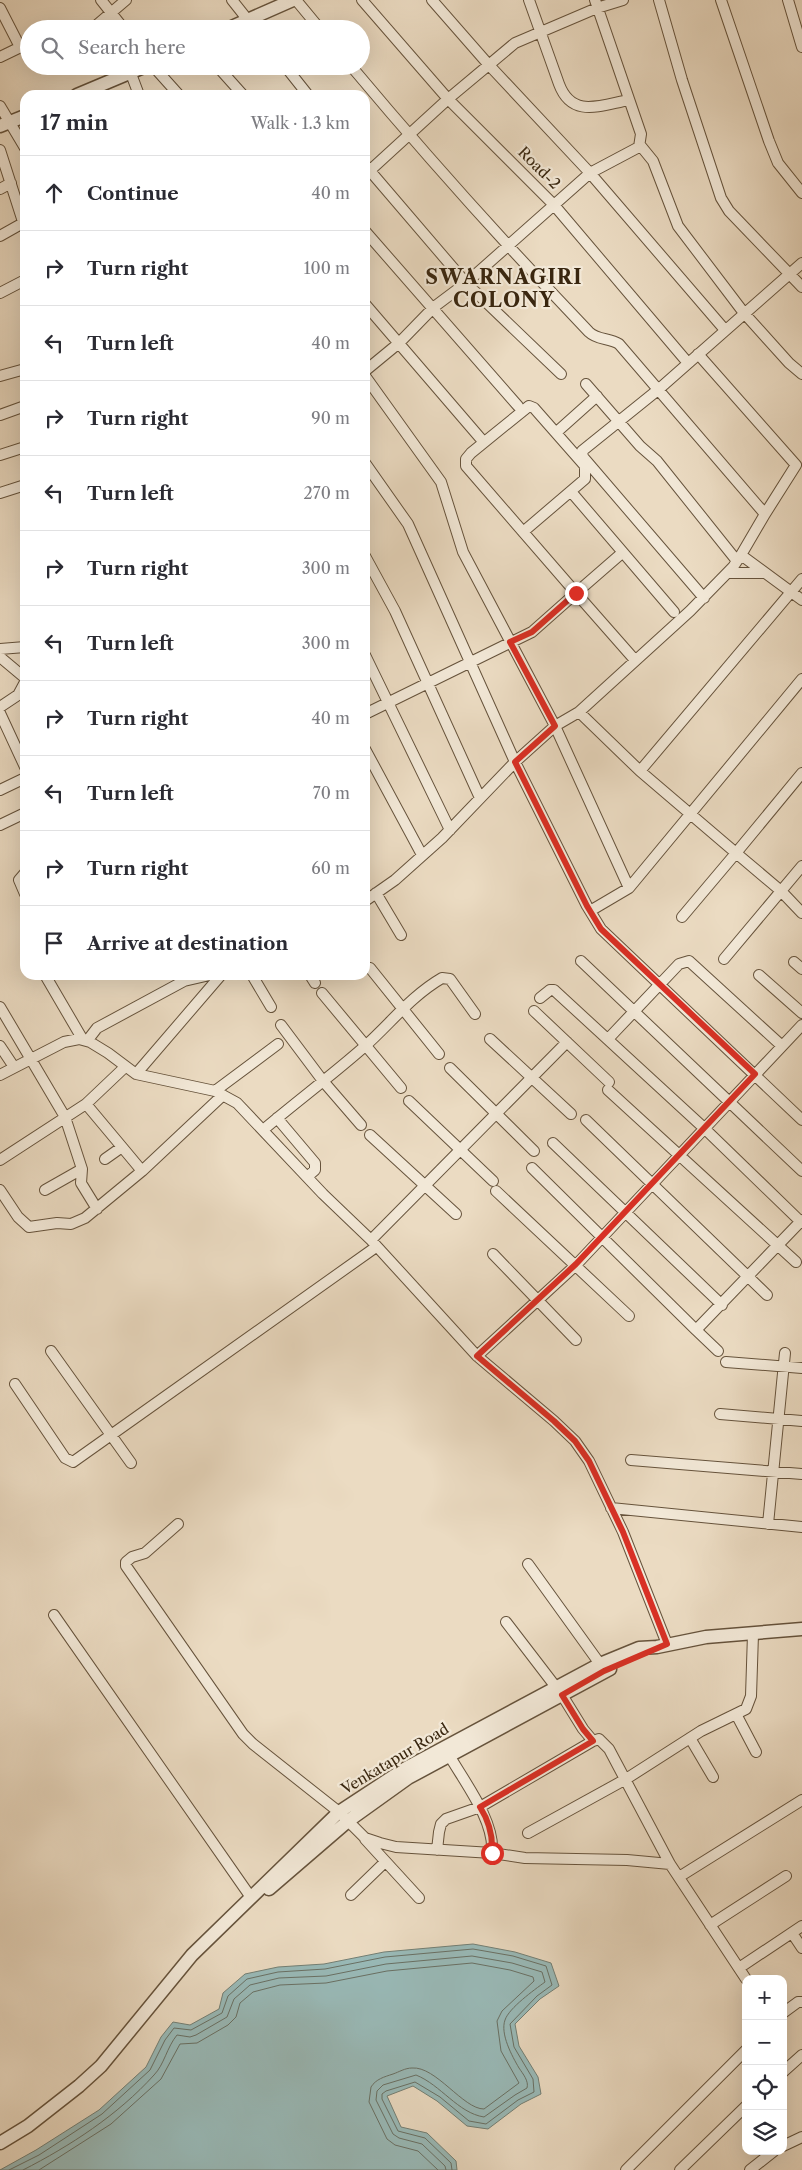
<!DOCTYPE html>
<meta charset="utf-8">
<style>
body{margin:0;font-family:"Libre Caslon Text",serif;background:#f7f7f7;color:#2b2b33}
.controls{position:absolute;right:15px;bottom:15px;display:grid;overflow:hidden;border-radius:10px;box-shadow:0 5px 20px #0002}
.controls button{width:45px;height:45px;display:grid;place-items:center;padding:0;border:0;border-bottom:1px solid #e1e1e2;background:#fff;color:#2b2b33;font:25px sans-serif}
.stop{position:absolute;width:15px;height:15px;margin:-11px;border:4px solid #d93025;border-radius:50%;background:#fff}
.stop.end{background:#d93025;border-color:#fff;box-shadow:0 1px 5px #0008}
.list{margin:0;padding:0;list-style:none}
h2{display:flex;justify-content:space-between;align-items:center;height:65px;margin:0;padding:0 20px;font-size:21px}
h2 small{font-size:16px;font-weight:400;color:#7c7c81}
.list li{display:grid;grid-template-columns:32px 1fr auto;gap:15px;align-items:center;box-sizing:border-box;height:75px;padding:0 20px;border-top:1px solid #e1e1e2}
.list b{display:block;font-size:19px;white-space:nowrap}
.list em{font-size:16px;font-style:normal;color:#7c7c81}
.icon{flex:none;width:28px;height:28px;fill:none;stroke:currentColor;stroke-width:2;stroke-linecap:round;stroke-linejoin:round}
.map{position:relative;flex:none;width:802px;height:2170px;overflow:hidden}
.search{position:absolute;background:#fff;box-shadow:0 5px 20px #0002;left:20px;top:20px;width:350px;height:55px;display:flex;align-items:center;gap:12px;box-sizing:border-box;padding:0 18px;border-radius:28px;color:#7c7c81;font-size:19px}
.panel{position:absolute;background:#fff;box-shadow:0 5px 20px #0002;left:20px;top:90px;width:350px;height:890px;border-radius:15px}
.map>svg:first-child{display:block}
.water{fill:#99bab8;stroke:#737f74}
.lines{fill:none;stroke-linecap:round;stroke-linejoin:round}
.shore{stroke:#697064;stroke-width:1}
.minor-casing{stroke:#66533c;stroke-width:12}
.tertiary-casing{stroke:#66533c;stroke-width:15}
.minor{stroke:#f2e8d7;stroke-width:10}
.tertiary{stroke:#f2e8d7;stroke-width:12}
.route{stroke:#d93025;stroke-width:6}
.labels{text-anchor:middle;stroke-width:4.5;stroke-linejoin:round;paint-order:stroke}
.street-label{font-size:15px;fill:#39260f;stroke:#f2e8d7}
.district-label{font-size:20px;font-weight:bold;letter-spacing:1px;fill:#39260f;stroke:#f2e8d7}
</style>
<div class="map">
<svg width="802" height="2170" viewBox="0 0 802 2170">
<rect width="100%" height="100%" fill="#ebdbc2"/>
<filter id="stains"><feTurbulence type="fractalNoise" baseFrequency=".004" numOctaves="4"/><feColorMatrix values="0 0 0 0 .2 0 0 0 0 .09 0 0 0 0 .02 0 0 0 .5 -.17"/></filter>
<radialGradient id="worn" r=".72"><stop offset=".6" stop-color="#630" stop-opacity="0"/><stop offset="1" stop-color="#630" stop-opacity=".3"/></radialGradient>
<path class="water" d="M473,1944L515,1952L551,1963L559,1986L540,1999L515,2024L519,2046L538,2077L541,2094L521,2104L488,2129L467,2126L437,2101L413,2086L387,2096L401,2127L427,2133L456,2161L457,2170H0L36,2150L99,2110L146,2067L161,2037L173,2022L190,2025L219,2009L223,1993L245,1974L278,1967L324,1964L384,1952Z"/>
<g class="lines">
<path class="shore" d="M9,2170L39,2155L102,2114L150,2070L165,2040L174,2028L191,2030L222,2013L228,1996L247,1979L278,1972L325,1969L385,1957L473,1949L513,1956L546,1966L552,1985L537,1996L510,2024L514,2047L533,2079L534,2092L518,2100L486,2124L469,2121L440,2097L415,2082L386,2091L382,2094V2099L398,2131L425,2138L451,2163L452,2170
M23,2170C70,2146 118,2115 154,2075C164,2065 167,2047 177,2035L190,2037L196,2035L227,2017L234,1999L250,1985L279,1978L326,1976L386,1964L472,1956L512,1963L542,1972L545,1982C534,1990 509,2008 505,2020C500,2034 512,2056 519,2068C523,2074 529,2081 527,2088L515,2095L484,2117C458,2113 441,2085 416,2075L383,2085L377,2091L376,2100L393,2134L399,2138L422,2144L445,2166L446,2170
M39,2170L111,2124L161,2079L180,2044L197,2043L228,2025L236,2017L240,2003L253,1992L280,1985L326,1983L387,1971L472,1963L510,1970L533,1977L534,1981L502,2011L497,2021L501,2051L519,2083L484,2109C463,2109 436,2066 412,2068C405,2068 399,2072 393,2074C384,2077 376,2079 371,2087L369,2102L387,2139L395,2145L418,2151L438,2170"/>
<defs>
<path id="minor" d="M101,0L124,29
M232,0L255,29
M296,0L320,29
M362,0L448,99L554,205L688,363
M432,0L488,64L590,173L725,330
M529,0L559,84C572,119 601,105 629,100
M659,0L682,80L721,198L729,211L802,287
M721,0L769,141L778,163L802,193
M788,0L802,47
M0,8L20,47
M149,27L151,29
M92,29L126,0
M0,57L29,43
M153,66L179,95
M217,66L243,95
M285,66L308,95
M351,66C428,158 507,246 589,332C597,340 609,338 619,344L765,514L741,555L802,600
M130,71L139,95
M0,106L25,148
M640,145L653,161L678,226L744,313L789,363L802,374
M0,150L25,228
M365,165L466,283L561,374
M365,175L448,99L515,43L597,8L623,0
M0,189L11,183
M365,231L518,406
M0,236L23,223
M0,293L25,280
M365,304L481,439
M698,354L796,465L765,514
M365,371L399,343L434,307L466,283L590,173L639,147L641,134L595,0
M0,376L25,369
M365,376L441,482L463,552L555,726L629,888
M586,384L640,446L657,461L737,561
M0,415L25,406
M559,430L597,396
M0,455L25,447
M365,463L408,524L515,762L587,906L601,929L802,1120
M0,493L25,485
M573,494L674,612
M622,553L576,593L634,659
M365,556L395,611L480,798
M728,573H765
M704,598L583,457L582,451L659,389L802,263
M0,649L25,647
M365,655L450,830
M0,657L25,678
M0,707L18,695L25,682
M579,712L640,771L736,853L682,917
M0,713L25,767
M365,714L532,632L576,593L466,466V459L471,453L529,406L534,408L585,466V479L523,532
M365,749L422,855
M640,771L802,579
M802,773L736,853L781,891L802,913
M0,790L25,778
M0,825L25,813
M25,873L19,880L25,894
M376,893L401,935
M365,901L395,880L442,838L515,762L555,726L579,712L690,611L733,567L741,555
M590,911L629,888L802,679
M724,959L802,866
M581,961L802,1171
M794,962L802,969
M370,968L439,1054
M45,975L83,1040
M252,975L271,1007
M310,975L315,983
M759,975L802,1013
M322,993L401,1088
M540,998L550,990H554L704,1128L802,1223
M0,1007L65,1117L82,1169L81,1183L97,1209
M534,1011L609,1082
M281,1025L323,1081L361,1125
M490,1039L571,1114
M608,1039L679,964L689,961L782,1046
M87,1041L97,1028L184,981L210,975
M0,1046L14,1067
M450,1068L534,1151
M136,1074L221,975
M0,1075L64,1042L79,1039L90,1042L108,1053L136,1074L215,1091L237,1103L323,1194L371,1240L477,1356L554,1421L575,1441L589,1461L623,1532L667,1644
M608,1090L796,1262
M215,1091L278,1044
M409,1101L493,1181
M86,1104L122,1147
M277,1118L315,1163V1170L307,1177
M586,1120L767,1295
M263,1130C296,1102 331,1076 364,1047C390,1024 411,996 442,978L450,979L475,1014
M370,1135L456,1214
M553,1143L722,1305
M105,1159L122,1147L142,1171
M0,1160L86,1104L125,1067
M532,1168L696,1330L802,1220
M0,1190L18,1217L29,1227L57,1223L71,1224L85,1218L142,1171L223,1095
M45,1190L82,1169
M496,1191L629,1316
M371,1240L567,1042
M493,1254L576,1340
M696,1330L718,1351
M51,1351L131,1463
M477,1356L576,1265L802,1025
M726,1362L802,1368
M15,1384L65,1458L73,1462L376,1247
M720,1414L802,1421
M631,1460L802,1474
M611,1508L802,1527
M178,1524L145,1553L132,1557L126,1562V1566L243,1734L253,1744L339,1812L365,1838L380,1843L396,1847L492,1853L525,1858L627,1860L670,1864
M768,1524L785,1353
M528,1564L600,1664
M54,1615L250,1896
M506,1622L562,1695L583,1729L593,1741L599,1739L609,1749L670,1864L746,1979
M736,1714L756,1752
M690,1738L713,1777
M449,1755C465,1783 495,1821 492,1853
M528,1833L626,1779L701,1731L746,1709L751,1696L753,1634
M365,1839L419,1898
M437,1850L439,1832L441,1824L446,1819L480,1807L593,1741
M679,1877L802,1800
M351,1895L385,1862
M710,1925L786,1876
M792,1933L802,1948
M739,1968L802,1926
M783,2013L798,2002H802
M783,2072L802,2055
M783,2146L802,2137
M626,2170L746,2050
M680,2170L746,2106
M750,2170L774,2151"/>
<path id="tertiary" d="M227,29L293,0
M77,95L146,66
M0,126L25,116
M269,1889L348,1821L408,1778L610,1669
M0,2143L28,2126L79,2086L101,2066L192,1955L339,1812L406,1768L600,1664L639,1648L657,1647L706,1637L802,1629"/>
</defs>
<use href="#minor" class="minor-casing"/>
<use href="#tertiary" class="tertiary-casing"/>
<use href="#minor" class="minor"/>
<use href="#tertiary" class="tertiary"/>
</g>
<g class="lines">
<path class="route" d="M492,1853C493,1837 489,1821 480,1807L593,1741L583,1729L562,1695L604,1671L667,1644L623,1532L589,1461L575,1441L554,1421L477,1356L576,1264L755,1074L601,929L587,906L515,762L555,726L510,642L532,632L576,593"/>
</g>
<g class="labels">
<g class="street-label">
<text transform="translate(539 168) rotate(45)" y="5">Road-2</text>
<text transform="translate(395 1759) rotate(-31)" y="5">Venkatapur Road</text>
</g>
<g class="district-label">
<text x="504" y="284">SWARNAGIRI<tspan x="504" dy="23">COLONY</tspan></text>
</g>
</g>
<rect width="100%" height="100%" filter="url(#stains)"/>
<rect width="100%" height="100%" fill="url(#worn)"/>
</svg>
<div class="controls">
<button>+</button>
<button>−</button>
<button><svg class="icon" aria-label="locate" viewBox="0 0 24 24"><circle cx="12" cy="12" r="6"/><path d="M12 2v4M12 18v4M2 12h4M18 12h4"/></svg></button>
<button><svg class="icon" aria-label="layers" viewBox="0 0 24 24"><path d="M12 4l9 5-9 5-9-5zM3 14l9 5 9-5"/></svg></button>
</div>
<div class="stop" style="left:492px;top:1853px"></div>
<div class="stop end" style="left:576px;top:593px"></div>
<div class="search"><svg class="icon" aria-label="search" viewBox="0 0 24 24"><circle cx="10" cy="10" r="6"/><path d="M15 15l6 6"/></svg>Search here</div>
<section class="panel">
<h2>17 min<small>Walk · 1.3 km</small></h2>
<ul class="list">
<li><svg class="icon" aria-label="ahead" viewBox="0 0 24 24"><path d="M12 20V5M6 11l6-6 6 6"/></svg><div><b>Continue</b></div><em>40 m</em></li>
<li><svg class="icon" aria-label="right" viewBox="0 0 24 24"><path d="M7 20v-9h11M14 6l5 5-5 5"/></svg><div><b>Turn right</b></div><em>100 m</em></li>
<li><svg class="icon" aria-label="left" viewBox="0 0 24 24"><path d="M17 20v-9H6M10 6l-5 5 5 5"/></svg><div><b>Turn left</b></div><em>40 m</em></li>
<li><svg class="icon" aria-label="right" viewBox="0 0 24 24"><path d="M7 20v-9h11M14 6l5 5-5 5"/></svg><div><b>Turn right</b></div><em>90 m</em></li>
<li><svg class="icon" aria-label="left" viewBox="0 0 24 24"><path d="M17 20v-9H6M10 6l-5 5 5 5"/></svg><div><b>Turn left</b></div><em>270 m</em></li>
<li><svg class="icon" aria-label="right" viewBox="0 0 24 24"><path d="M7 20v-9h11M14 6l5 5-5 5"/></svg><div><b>Turn right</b></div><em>300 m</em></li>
<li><svg class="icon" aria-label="left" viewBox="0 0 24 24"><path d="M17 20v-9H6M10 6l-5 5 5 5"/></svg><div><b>Turn left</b></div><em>300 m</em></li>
<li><svg class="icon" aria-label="right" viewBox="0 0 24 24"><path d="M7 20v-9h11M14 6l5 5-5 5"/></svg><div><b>Turn right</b></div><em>40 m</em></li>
<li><svg class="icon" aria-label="left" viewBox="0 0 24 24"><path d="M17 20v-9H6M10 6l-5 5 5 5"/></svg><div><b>Turn left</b></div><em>70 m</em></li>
<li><svg class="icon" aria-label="right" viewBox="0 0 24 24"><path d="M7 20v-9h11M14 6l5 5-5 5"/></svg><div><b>Turn right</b></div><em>60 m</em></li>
<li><svg class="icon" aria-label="arrive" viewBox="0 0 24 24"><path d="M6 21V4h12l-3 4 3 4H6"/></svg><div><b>Arrive at destination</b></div></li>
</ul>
</section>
</div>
